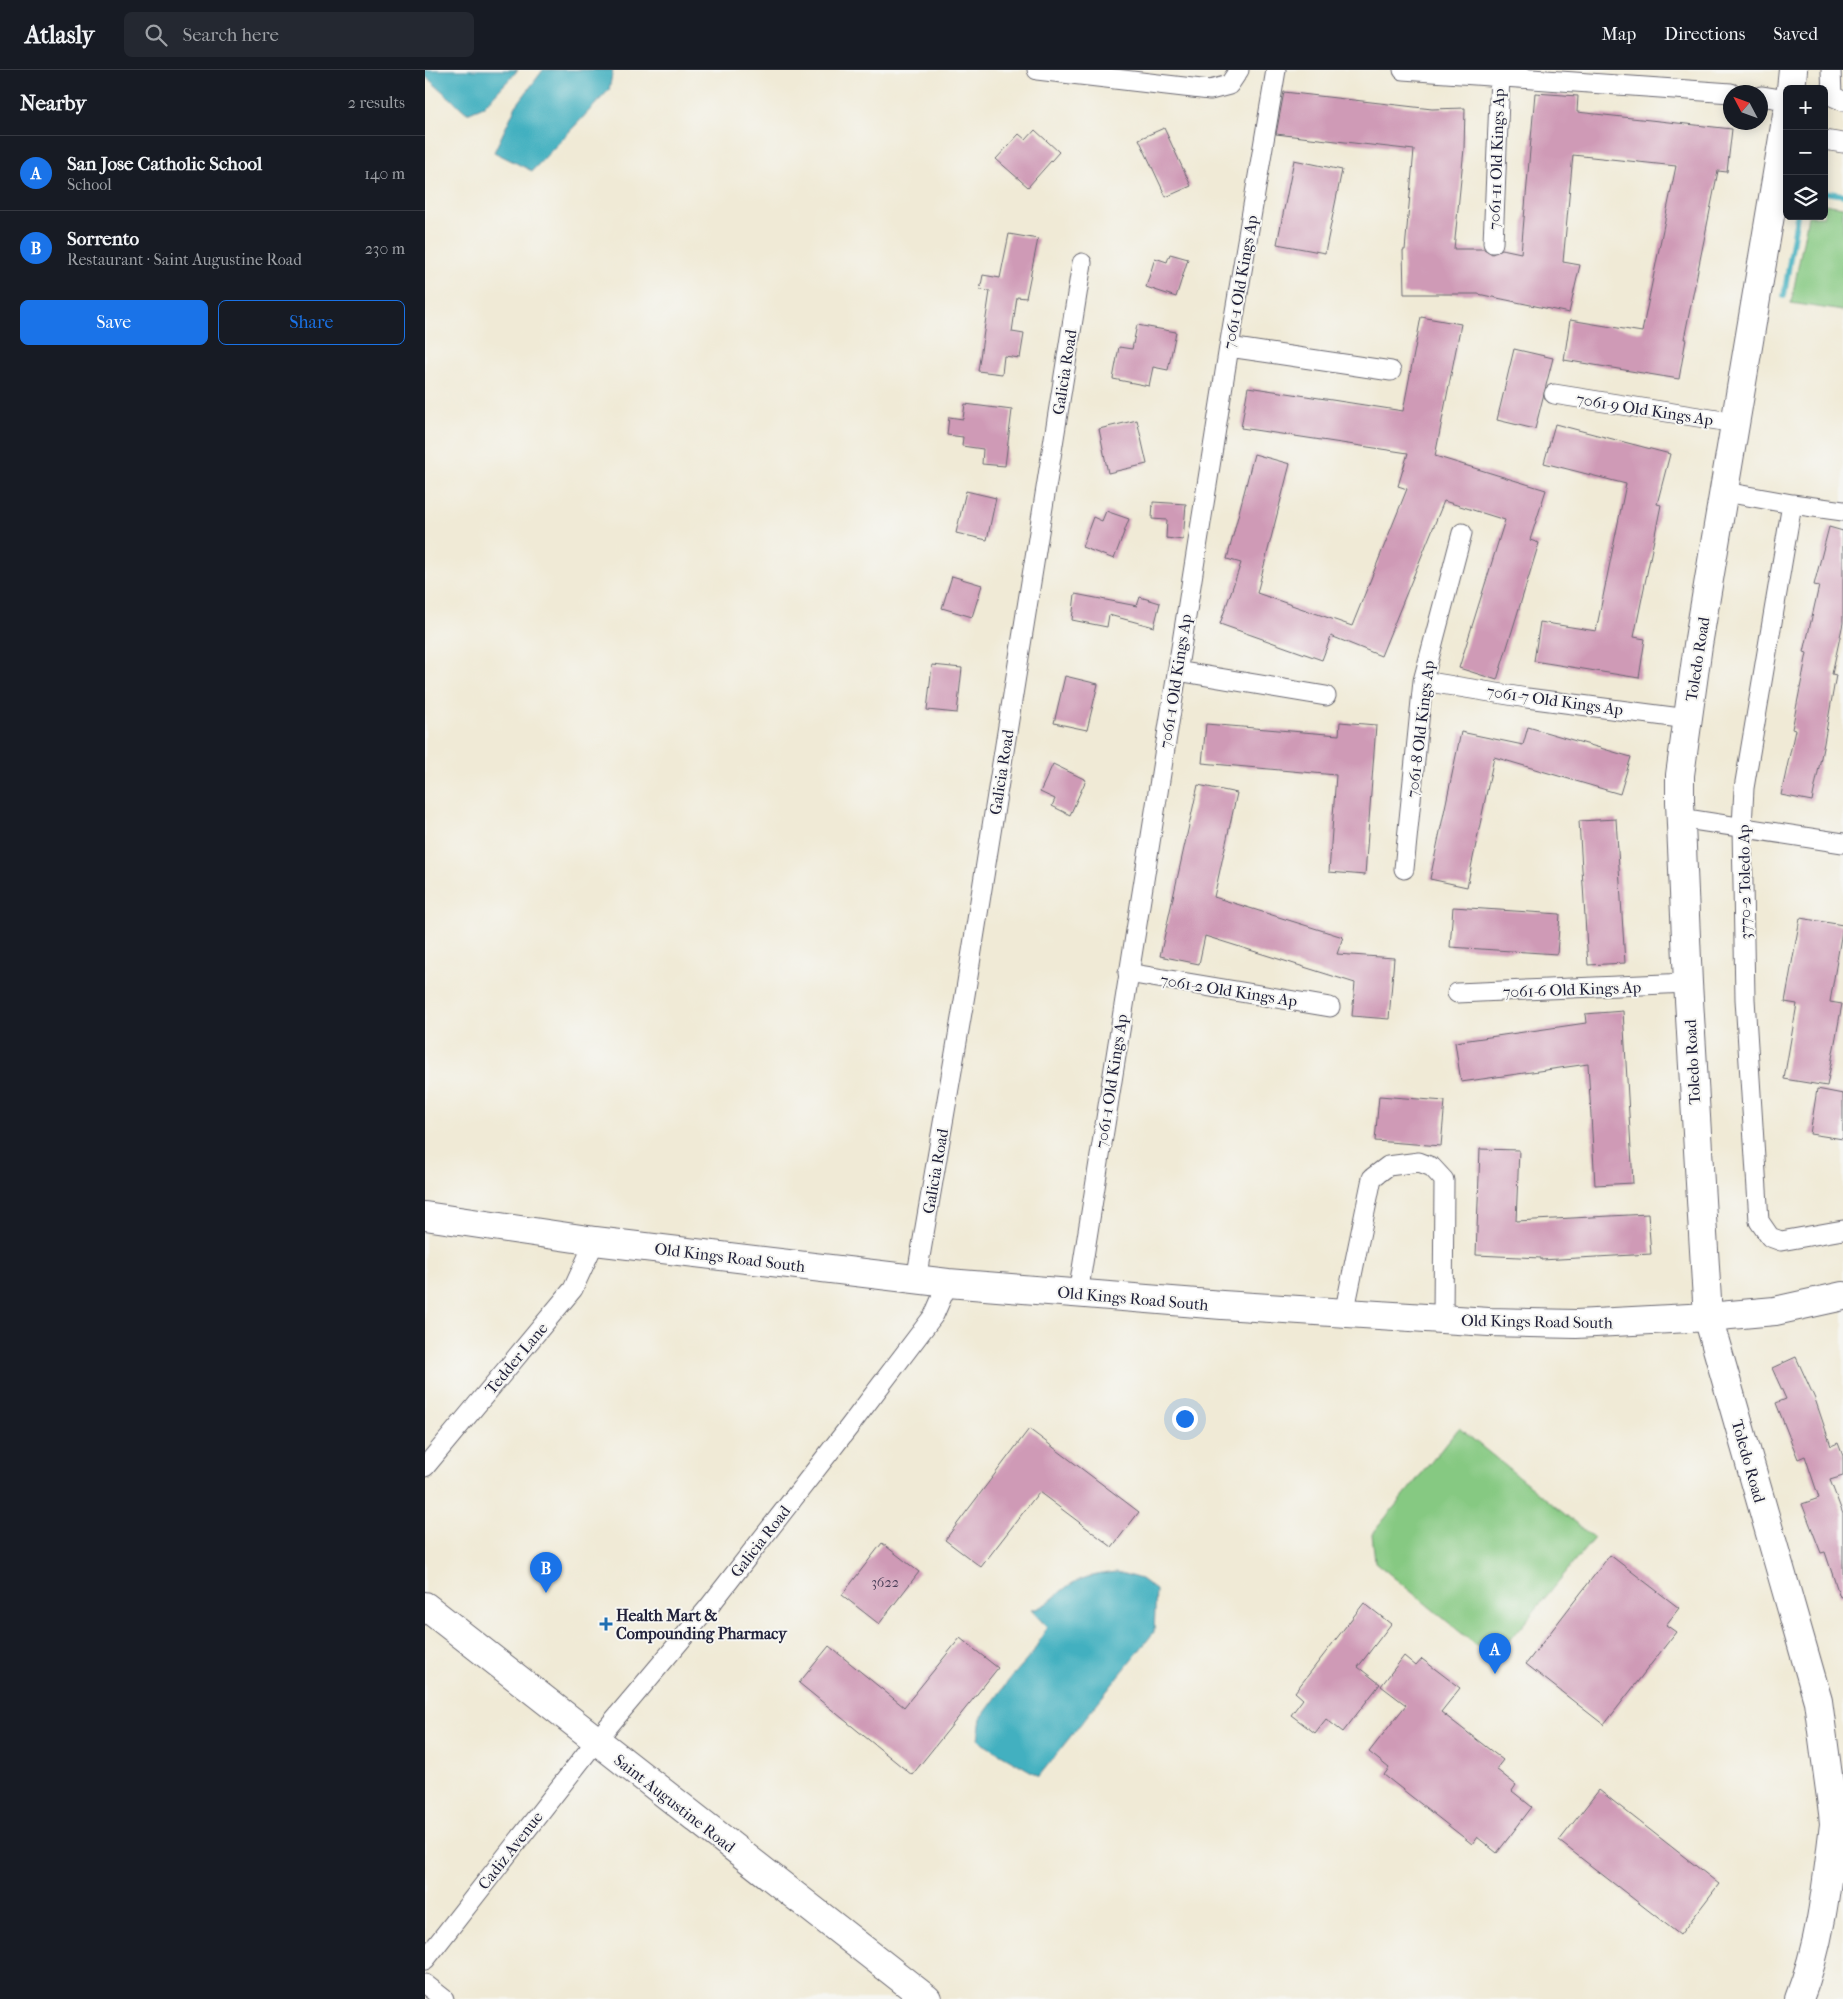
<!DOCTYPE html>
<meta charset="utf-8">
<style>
body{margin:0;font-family:"IM FELL French Canon",serif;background:#242831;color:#f1f3f6}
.controls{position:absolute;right:15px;top:15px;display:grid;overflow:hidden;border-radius:8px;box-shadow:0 2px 12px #0003}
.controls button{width:45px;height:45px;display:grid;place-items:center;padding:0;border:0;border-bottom:1px solid #363941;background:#171b24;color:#f1f3f6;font:25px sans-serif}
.compass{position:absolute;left:1298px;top:15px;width:45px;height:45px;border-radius:50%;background:#171b24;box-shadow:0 2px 12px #0003;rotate:311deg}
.you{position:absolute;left:759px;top:1348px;width:18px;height:18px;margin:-12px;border:4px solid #fff;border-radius:50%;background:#1a73e8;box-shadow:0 0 0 8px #1a73e833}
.badge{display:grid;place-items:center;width:32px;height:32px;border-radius:50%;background:#1a73e8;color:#fff;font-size:16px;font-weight:700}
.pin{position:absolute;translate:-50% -41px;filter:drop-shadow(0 1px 2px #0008)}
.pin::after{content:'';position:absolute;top:26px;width:18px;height:15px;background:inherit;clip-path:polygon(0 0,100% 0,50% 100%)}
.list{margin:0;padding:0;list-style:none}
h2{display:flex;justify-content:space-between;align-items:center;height:65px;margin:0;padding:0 20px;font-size:21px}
h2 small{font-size:16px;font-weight:400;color:#9ea1a6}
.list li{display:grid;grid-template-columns:32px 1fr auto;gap:15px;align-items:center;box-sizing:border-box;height:75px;padding:0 20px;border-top:1px solid #363941}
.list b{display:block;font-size:19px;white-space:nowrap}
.list p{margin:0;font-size:16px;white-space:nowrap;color:#9ea1a6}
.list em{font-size:16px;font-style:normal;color:#9ea1a6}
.actions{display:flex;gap:10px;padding:15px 20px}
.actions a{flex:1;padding:11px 0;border:1px solid #1a73e8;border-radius:8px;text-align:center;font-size:18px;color:#1a73e8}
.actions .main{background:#1a73e8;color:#fff}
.icon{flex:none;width:28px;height:28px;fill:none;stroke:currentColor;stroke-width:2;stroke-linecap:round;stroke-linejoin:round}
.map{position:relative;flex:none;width:1418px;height:1929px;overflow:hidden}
header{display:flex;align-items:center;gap:30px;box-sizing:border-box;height:70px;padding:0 25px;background:#171b24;border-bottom:1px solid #363941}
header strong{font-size:24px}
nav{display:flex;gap:28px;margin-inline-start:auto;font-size:18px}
.search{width:350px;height:45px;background:#242831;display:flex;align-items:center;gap:12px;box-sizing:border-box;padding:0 18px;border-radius:8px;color:#9ea1a6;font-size:19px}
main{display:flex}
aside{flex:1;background:#171b24}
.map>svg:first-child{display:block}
.green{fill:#86c982;stroke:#54765e}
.water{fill:#42b0c0;stroke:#32697e}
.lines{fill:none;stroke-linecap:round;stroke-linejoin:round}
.stream{stroke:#42b0c0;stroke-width:5.5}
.building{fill:#cf9ab6}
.street-casing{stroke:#6a6871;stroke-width:21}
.secondary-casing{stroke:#6a6871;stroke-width:30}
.street{stroke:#fff;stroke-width:19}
.secondary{stroke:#fff;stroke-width:28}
.poi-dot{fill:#1f6fb2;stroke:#f6f6f2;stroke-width:2}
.labels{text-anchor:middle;stroke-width:4;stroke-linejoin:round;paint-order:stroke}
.number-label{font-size:14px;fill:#4d405a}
.street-label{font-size:16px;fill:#22223b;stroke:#f6f6f2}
.poi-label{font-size:16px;font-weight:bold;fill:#22223b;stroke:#f6f6f2;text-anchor:start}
</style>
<header>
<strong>Atlasly</strong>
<div class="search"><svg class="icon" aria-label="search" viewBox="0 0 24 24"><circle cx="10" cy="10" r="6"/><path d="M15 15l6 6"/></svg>Search here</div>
<nav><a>Map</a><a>Directions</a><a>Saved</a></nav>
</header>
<main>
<aside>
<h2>Nearby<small>2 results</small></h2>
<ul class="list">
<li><span class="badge">A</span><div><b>San Jose Catholic School</b><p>School</p></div><em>140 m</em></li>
<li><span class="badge">B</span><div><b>Sorrento</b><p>Restaurant · Saint Augustine Road</p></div><em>230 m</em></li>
</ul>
<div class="actions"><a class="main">Save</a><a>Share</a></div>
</aside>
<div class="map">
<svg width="1418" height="1929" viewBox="0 0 1418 1929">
<rect width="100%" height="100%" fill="#f6f6f2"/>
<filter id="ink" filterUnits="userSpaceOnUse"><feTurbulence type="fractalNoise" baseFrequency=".02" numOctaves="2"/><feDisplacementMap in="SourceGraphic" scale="10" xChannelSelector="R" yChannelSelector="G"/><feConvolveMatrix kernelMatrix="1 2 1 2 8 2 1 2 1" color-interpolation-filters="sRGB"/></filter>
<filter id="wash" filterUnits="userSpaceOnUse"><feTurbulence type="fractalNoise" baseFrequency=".0096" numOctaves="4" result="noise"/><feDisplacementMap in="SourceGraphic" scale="20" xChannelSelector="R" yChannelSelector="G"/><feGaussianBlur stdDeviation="1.12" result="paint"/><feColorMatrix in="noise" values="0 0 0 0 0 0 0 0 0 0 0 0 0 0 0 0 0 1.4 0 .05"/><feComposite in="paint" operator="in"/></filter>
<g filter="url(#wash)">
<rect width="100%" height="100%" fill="#f0ead6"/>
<path class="green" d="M1399,134L1418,137V241L1366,233L1383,146H1399Z
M1034,1358L1169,1468L1069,1590L950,1492L947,1464Z"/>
<path class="water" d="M0,0H93L59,36L42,43L0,6Z
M118,0H188L184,20L107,101L69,82L91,36Z
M692,1502L716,1509L731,1520L729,1562L614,1706L558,1674L553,1669L556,1648L584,1610L607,1584L622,1557L606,1540C623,1537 631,1523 646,1514C660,1506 676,1504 692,1502Z"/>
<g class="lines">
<path class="stream" d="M1399,122L1418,125
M1359,226L1372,146"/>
</g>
<g id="blocks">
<path class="building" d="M859,22L1007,39L1040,38L1039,79L1029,179H1059L1067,184L1077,179L1096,183L1110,23L1153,26L1152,42L1307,59L1302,102L1293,101L1259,269H1261L1254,309L1139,290L1145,250L1217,262L1251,96L1148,85L1138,192L1155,195L1144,243L1053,224H979L978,180H980L989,80L851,64Z
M739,58L766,116L741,127L714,69Z
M610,60L634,82L603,117L571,89L594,64L601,70Z
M869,90L917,100L900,183L852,174Z
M584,164L613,169L601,228L592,227L587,262L599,264L595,288L579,286L577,304L553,301L565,221L555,220L558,205L575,208Z
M745,184L763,189L751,227L721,217L730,188L742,192Z
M996,247L1036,254L1010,386L1121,420L1105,470L1114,473L1072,610L1034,598L1080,450L1019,431L956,586L906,566L897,590L795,554L816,493L802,489L829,384L865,394L832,523L927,556L982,419L973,416L983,383L816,358L823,317L978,341Z
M712,255L751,262L743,300L728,297L724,316L688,309L694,277L707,279Z
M1089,279L1128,288L1110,359L1072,350Z
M540,334L587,340L580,396L557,394L558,379L537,376L538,367L522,365L524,347L538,349Z
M712,350L722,394L683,403L674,359Z
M1130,354L1245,384L1232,434L1236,435L1209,567L1220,569L1214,608L1109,591L1115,552L1171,561L1201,414L1119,393Z
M541,421L571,428L562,470L531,463Z
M728,432L761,434L758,470L741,468L742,450L727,449Z
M681,441L704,449L689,489L657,477L668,447L677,451Z
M1404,457L1418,461V553L1407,604L1411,605L1399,673L1387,731L1356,725L1370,660L1367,659L1382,583L1379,582L1394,516L1389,515Z
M527,506L557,515L547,547L517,538Z
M650,524L712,536L715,527L735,533L729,557L684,545L682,557L647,550Z
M507,595L537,598L532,643L502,640Z
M640,606L673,614L662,660L629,653Z
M915,652L951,655L940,805L904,802L911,705L777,693L781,654L914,665Z
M1103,657L1206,687L1195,724L1069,687L1042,817L1005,809L1036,662L1098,675Z
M628,694L661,710L645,745L627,736L630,729L615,722Z
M773,715L812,723L789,827L918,867L912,884L969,888L964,949L927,946L930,913L780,866L774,894L735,886Z
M1191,749L1200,893L1163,895L1154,751Z
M1028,837L1135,844L1132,884L1025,877Z
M1375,848L1418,855L1405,932L1417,934L1402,1016L1359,1009L1372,934L1360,932Z
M1198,941L1208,1113L1170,1115L1163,994L1036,1012L1030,972L1161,953L1160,944Z
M1392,1019L1418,1024V1069L1385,1064Z
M954,1026L1020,1031L1016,1076L950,1071Z
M1055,1079L1094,1080L1091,1151L1223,1144L1226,1184L1116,1190V1188L1051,1185Z
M1371,1287L1390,1329L1406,1376L1413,1373L1418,1386V1406L1405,1410L1418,1444V1526L1415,1527L1400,1482L1396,1483L1377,1434L1394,1428L1380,1386L1373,1389L1351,1333L1361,1329L1347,1298Z
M604,1359L714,1442L687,1477L614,1422L556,1497L520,1470Z
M457,1473L494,1502L454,1554L417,1525Z
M1185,1485L1254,1538L1241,1555L1251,1562L1179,1655L1101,1594Z
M939,1533L966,1554L933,1597L955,1614L918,1662L901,1649L890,1663L866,1645L878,1629L870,1622Z
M535,1568L573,1598L487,1705L374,1613L404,1576L479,1637Z
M979,1586L991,1596L997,1589L1035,1618L1016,1642L1078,1690L1071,1699L1091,1715L1087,1721L1107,1737L1072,1783L1052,1767L1047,1774L959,1705L964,1698L944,1682L981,1635L956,1616Z
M1174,1720L1294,1814L1255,1865L1134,1771Z"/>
</g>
</g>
<g filter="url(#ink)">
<use href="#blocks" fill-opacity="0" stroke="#6a6871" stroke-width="1"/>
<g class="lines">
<defs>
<path id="street" d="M612,0L785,20L804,15L814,0
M978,0L1306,23
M1406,0L1407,26L1418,31
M1336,26L1362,30
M1399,70L1418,73
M1068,173L1075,6
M804,277L966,301
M1129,324L1311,353
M1300,422L1367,434
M1418,441L1367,434L1319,718L1317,757L1320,929L1334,1151L1345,1167L1356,1171L1418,1160
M752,601L901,626
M998,611L1102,628L1263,649
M1255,748L1418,773
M979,799L998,611L1037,463
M703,903L905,937
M1032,923L1263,913
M491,1210L540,925L657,193
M653,1224L804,277L851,0
M919,1244L947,1108L963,1096L994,1092L1007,1097L1019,1110L1018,1249
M0,1397L148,1219L170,1171
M0,1890L171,1671L283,1538L424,1357L509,1245L523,1213
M0,1914L19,1929"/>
<path id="secondary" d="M1366,19L1368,0
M1362,44L1273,575L1255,705V732L1263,913L1283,1247L1393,1631L1408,1743L1409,1754C1402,1813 1396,1873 1374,1929
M0,1146L170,1171L523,1213L797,1235L1064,1252L1151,1254L1283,1247L1350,1241L1418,1226
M0,1536L502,1929"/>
</defs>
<use href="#street" class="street-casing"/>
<use href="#secondary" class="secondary-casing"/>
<use href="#street" class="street"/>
<use href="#secondary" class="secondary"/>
</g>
</g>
<path class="poi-dot" d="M178.5 1546.5h5v5h5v5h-5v5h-5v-5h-5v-5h5z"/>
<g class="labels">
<g class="number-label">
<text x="460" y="1517">3622</text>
</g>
<g class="street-label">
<text transform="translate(1071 89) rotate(-88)" y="6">7061-11 Old Kings Ap</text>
<text transform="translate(815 212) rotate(-80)" y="6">7061-1 Old Kings Ap</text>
<text transform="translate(639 302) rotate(-81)" y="6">Galicia Road</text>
<text transform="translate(1220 339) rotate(9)" y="6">7061-9 Old Kings Ap</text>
<text transform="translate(1272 589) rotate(-81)" y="6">Toledo Road</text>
<text transform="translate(750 611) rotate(-81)" y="6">7061-1 Old Kings Ap</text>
<text transform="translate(1130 630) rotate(8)" y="6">7061-7 Old Kings Ap</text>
<text transform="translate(995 659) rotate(-83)" y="6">7061-8 Old Kings Ap</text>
<text transform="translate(576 702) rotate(-81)" y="6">Galicia Road</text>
<text transform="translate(1319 812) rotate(-91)" y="6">3770-2 Toledo Ap</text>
<text transform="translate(1147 919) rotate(-2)" y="6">7061-6 Old Kings Ap</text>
<text transform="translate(804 920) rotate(9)" y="6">7061-2 Old Kings Ap</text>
<text transform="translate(1267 992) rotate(-93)" y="6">Toledo Road</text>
<text transform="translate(686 1011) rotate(-81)" y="6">7061-1 Old Kings Ap</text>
<text transform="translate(510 1101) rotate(-80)" y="6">Galicia Road</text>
<text transform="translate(305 1187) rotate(7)" y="6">Old Kings Road South</text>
<text transform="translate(708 1228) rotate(5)" y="6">Old Kings Road South</text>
<text transform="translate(1112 1251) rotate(1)" y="6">Old Kings Road South</text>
<text transform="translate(91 1288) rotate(-50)" y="6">Tedder Lane</text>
<text transform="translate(1324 1391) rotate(74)" y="6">Toledo Road</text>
<text transform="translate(335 1471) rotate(-52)" y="6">Galicia Road</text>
<text transform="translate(250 1733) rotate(38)" y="6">Saint Augustine Road</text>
<text transform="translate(85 1780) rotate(-52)" y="6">Cadiz Avenue</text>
</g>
<g class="poi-label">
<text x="191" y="1551">Health Mart &amp;<tspan x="191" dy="18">Compounding Pharmacy</tspan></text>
</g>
</g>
</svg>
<div class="controls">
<button>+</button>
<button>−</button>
<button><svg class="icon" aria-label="layers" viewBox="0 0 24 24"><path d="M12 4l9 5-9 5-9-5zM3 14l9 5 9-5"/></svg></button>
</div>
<svg class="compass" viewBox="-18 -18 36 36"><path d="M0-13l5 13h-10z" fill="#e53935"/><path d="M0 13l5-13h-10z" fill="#9ea1a6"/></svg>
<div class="you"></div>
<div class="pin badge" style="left:1070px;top:1604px">A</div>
<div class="pin badge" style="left:121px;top:1523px">B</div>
</div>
</main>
